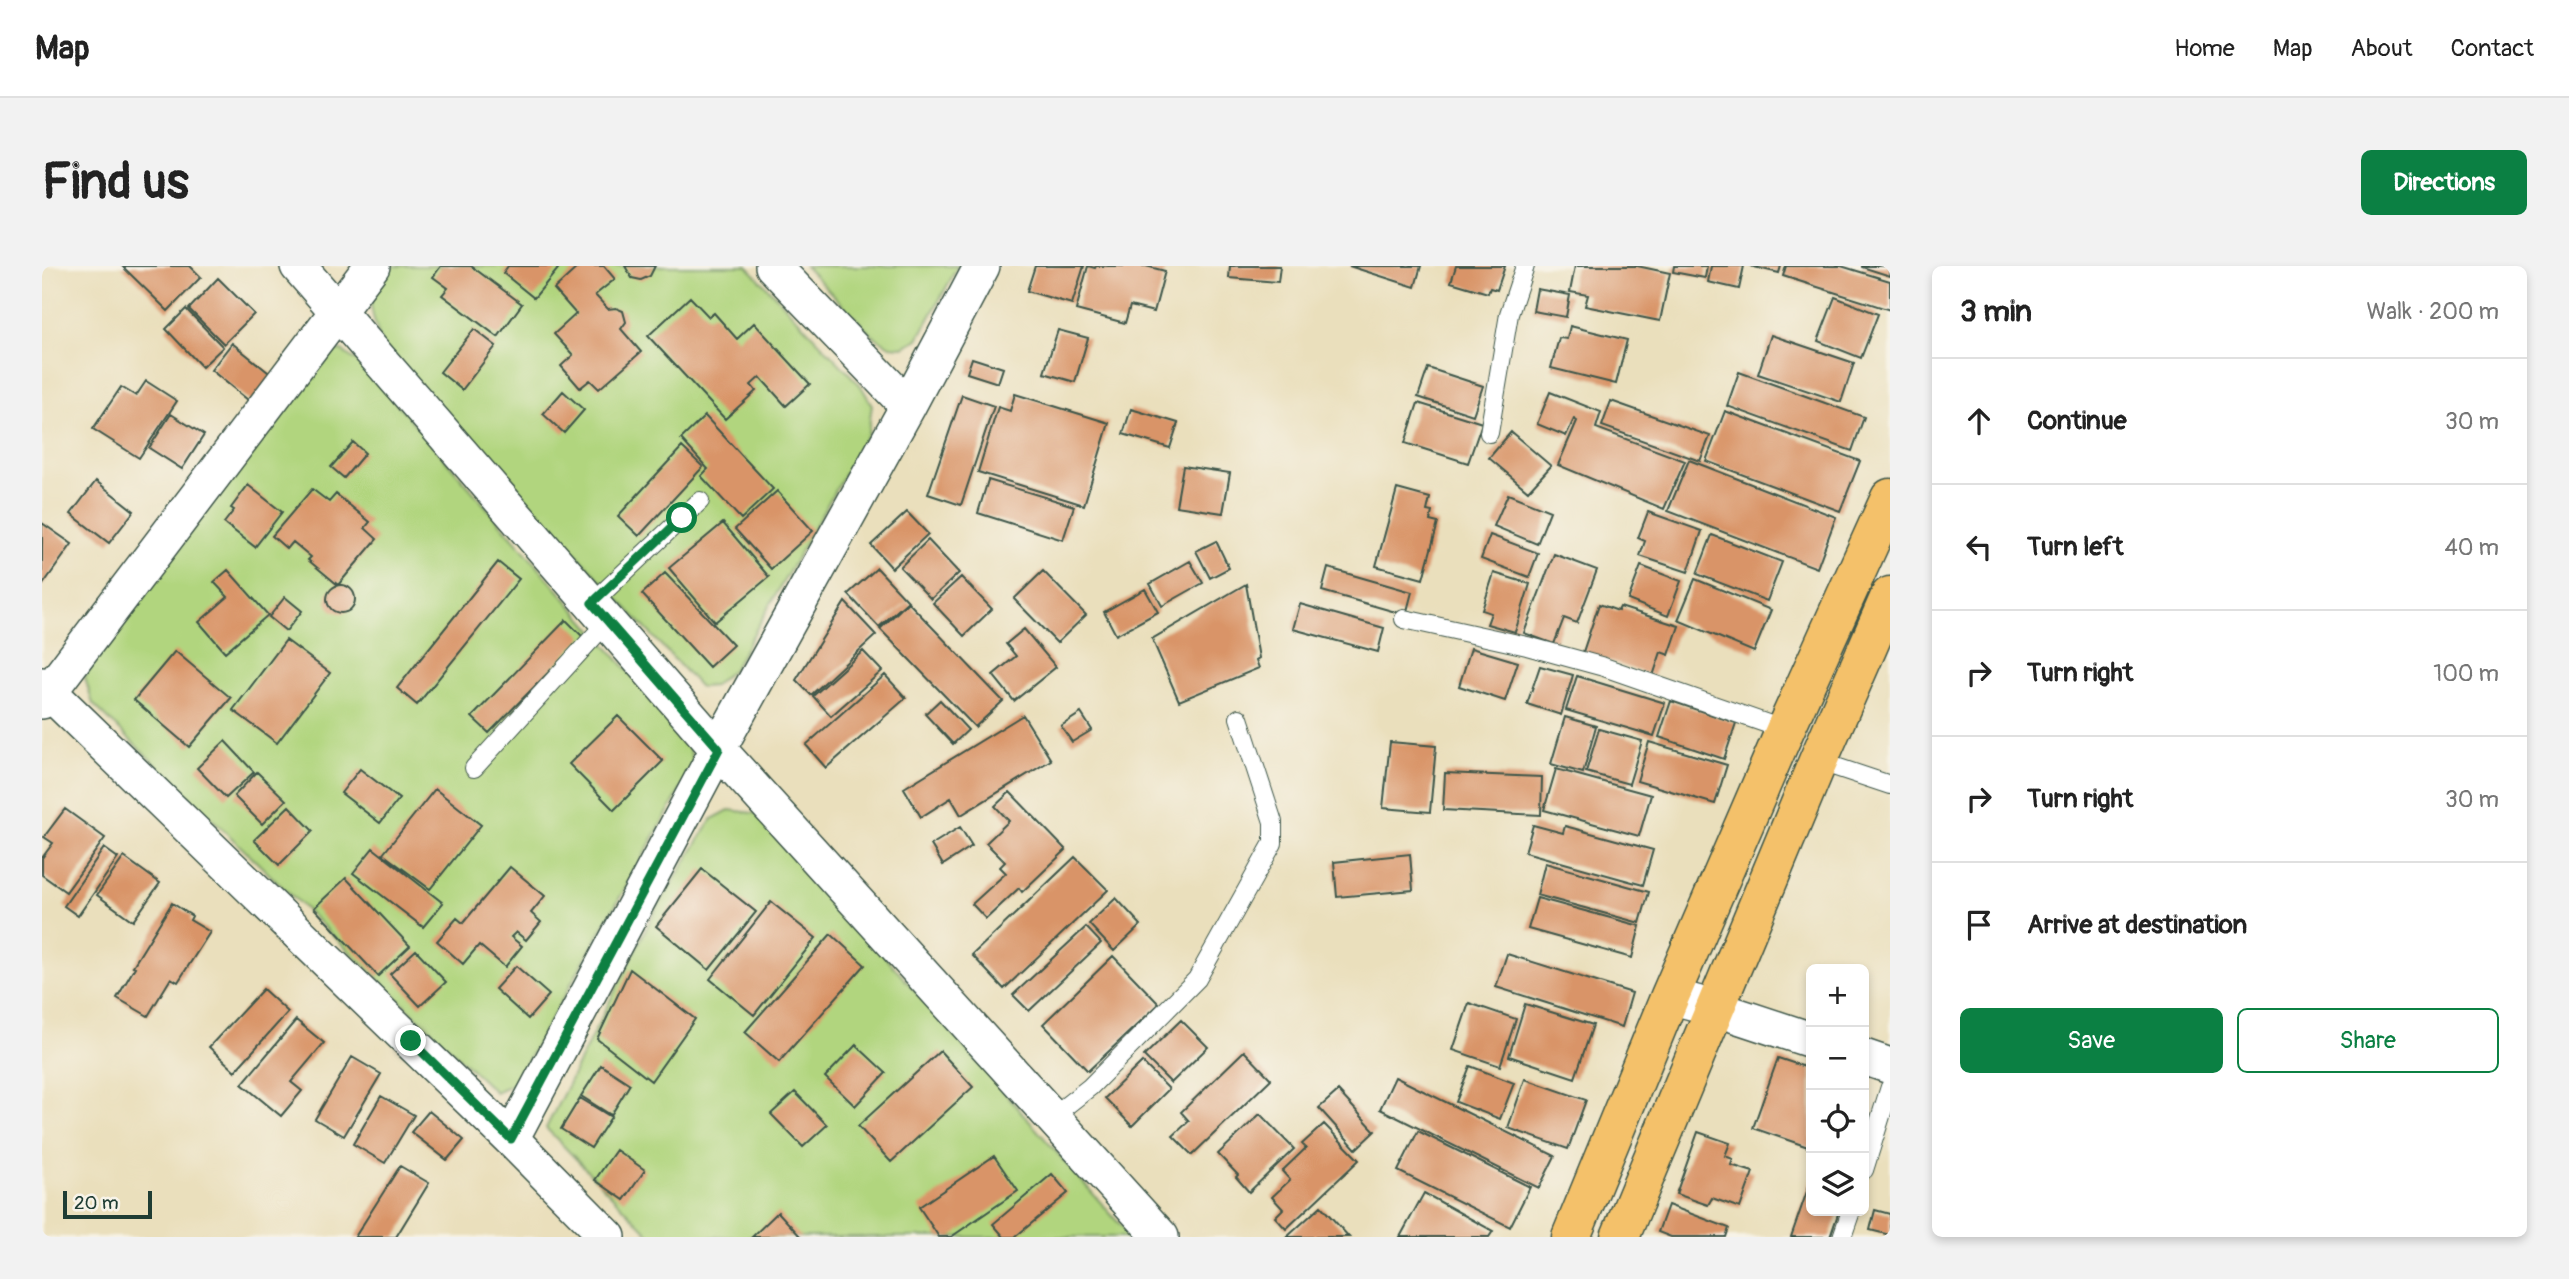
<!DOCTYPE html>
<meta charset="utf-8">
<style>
body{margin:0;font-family:Pangolin,sans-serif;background:#f2f2f2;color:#222}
.controls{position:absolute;right:21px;bottom:21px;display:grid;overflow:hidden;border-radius:10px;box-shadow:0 4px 10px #0003}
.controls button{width:63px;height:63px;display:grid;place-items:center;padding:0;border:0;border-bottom:2px solid #e0e0e0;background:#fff;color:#222;font:35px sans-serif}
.scale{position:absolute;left:21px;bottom:18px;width:89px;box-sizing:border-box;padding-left:7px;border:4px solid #1f3d34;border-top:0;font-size:19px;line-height:24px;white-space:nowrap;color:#1f3d34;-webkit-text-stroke:5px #f7f3e8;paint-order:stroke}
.stop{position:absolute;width:21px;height:21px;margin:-16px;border:5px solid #0b8043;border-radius:50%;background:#fff}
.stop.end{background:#0b8043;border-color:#fff;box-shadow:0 2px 7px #0008}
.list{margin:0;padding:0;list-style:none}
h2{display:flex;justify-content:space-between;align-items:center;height:91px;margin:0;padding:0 28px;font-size:30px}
h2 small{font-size:23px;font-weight:400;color:#767676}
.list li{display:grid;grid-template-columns:46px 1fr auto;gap:21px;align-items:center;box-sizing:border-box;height:126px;padding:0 28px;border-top:2px solid #e0e0e0}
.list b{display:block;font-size:26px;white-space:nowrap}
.list em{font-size:23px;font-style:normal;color:#767676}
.actions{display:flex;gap:14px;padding:21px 28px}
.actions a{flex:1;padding:16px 0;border:2px solid #0b8043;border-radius:10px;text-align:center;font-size:24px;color:#0b8043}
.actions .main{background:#0b8043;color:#fff}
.icon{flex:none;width:38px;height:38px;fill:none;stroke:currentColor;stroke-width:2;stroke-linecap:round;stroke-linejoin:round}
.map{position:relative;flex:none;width:1848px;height:971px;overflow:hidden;border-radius:10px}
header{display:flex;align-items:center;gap:42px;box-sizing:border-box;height:98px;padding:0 35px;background:#fff;border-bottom:2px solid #e0e0e0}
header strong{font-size:33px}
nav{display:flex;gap:38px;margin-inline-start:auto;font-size:24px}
.intro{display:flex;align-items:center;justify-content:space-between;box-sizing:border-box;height:168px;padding:0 42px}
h1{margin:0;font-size:49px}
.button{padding:18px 32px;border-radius:10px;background:#0b8043;color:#fff;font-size:24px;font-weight:700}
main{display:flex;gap:42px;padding:0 42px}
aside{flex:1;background:#fff;border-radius:10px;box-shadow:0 4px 10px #0003}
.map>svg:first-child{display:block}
.green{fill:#b1d57e;stroke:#688959;stroke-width:2}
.building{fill:#d99468}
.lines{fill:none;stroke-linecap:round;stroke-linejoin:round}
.service-casing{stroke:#3d5548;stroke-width:20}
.minor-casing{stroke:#3d5548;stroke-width:38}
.trunk-casing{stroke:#3d5548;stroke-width:41}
.service{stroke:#fff;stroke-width:18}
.minor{stroke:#fff;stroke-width:35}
.trunk{stroke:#f4c16a;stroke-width:38}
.route{stroke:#0b8043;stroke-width:9}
</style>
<header>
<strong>Map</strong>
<nav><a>Home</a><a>Map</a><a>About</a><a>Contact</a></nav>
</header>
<div class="intro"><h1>Find us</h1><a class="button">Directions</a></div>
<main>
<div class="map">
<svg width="1848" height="971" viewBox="0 0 1848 971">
<rect width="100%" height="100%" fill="#f7f3e8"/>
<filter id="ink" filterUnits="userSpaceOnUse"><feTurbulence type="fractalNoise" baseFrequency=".0143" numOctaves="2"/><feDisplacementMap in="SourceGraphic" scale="14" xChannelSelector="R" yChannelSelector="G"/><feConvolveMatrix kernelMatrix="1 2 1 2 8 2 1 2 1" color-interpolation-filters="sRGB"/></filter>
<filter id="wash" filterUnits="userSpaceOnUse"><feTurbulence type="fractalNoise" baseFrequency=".00686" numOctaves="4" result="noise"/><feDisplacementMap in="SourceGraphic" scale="28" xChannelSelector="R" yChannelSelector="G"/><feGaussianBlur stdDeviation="1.57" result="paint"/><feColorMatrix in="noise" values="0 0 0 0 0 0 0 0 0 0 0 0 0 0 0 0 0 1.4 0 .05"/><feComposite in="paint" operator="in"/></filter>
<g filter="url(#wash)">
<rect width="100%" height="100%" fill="#eadfbc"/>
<path class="green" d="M347,0H705L819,120L830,139L826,167L692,402L672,420L658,421L339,78C329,40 320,33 347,0Z
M763,0H916L876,73L861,81L848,80L830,69Z
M300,85L324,102L645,473L652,500L473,817L453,826L51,438L43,412L54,389L283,86Z
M687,544L718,548L1089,971H610L504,862L613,645L670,553Z"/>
<g id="blocks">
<path class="building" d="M80,0H148L159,11L126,45Z
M399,0H429L480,38L456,71L400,29L406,22L391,11Z
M466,0H512L516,3L492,32L461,7Z
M537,0H562L573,13L553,29L566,43L574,42L581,45L584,56L579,63L599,86L557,123L548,114L538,122L519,100L531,89L512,68L534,48L512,23Z
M583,0H613L608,10L599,14L590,12Z
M993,0H1042L1030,38L985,25Z
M1046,0L1053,2L1054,0H1104L1123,5L1112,46L1088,40L1083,57L1034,44Z
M1188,0H1238L1236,16L1187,12Z
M1307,0H1379L1373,21Z
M1414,0H1463L1455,24L1448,22L1446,27L1409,16Z
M1533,0H1595L1628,7L1618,55L1543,40L1546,29L1528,26Z
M1632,0H1665L1663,12L1631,6Z
M1669,0H1702L1697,23L1666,16Z
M1708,0H1739L1737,7Z
M1744,0H1799L1848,15V44L1741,10Z
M1848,0V10L1820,1V0Z
M176,12L212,48L182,78L147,43Z
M1495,23L1528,29L1524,51L1491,45Z
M648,31L667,51L672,47L695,73L712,57L768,118L744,140L718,111L709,119L714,125L683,153L606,70Z
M1793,31L1836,48L1819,92L1776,75Z
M144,43L181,81L160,101L124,63Z
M1528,60L1585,74L1574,118L1509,102L1517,72L1525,73Z
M432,63L454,80L420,124L398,106Z
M1016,64L1046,72L1033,116L1002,107Z
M1729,69L1812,97L1799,136L1716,108Z
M190,77L232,111L211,138L169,104Z
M930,92L961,102L956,117L925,107Z
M1386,102L1441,120L1431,149L1376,131Z
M1697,106L1822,151L1810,185L1685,140Z
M104,115L135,135L97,192L51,163L79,121L94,130Z
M521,125L542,144L522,167L501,148Z
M1508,126L1559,146L1554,162L1643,195L1622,243L1516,199L1535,155L1532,153L1524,170L1495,158Z
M973,128L1067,157L1042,239L936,206L956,141L968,145Z
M920,129L952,140L919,239L886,228Z
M1569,135L1668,170L1658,195L1560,160Z
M1376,137L1440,157L1426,197L1363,177Z
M1089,143L1136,157L1128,182L1081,168Z
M1683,145L1818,195L1798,245L1664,195Z
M129,148L162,169L140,203L107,182Z
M663,150L731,223L699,253L659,210L666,203L639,173Z
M1469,166L1509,200L1486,225L1447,192Z
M311,176L323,187L302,212L289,201Z
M640,181L661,201L597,270L576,250Z
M1647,194L1794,251L1775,302L1626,245Z
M1141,200L1188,207L1181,247L1134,240Z
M946,214L1032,240L1021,274L936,247Z
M54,215L92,245L67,277L29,248Z
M206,219L240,246L213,281L182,257L192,244L189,242Z
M270,223L287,236L294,228L328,256L323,262L335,273L296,319L266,294L269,291L251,276L245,283L230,270Z
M1355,223L1388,232L1385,245L1390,246L1388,255L1396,257L1381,313L1334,300Z
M735,225L771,265L729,303L693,263Z
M1466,228L1508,245L1495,278L1452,260Z
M865,246L886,268L850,302L829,279Z
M1606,246L1660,265L1646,306L1598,290L1603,275L1596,272Z
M0,257L30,278L0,320Z
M681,257L727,311L673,356L627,302Z
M1448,269L1496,287L1487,311L1439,293Z
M1670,269L1740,296L1725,335L1655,308Z
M886,274L917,307L889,333L858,301Z
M1174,275L1187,302L1168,312L1154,285Z
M1512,288L1555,304L1535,357L1522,352L1512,378L1482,367Z
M1148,295L1161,317L1120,340L1108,318Z
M456,296L477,313L375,439L355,422Z
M1599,300L1639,315L1626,350L1586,334Z
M835,302L866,335L837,361L806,328Z
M1286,302L1370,326L1364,349L1280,325Z
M186,304L226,349L183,386L157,356L186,331L172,316Z
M1001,305L1044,349L1015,377L972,333Z
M623,307L691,379L667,401L600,328Z
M1452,307L1488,318L1473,366L1445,358L1449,347L1440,344Z
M919,311L950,343L922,370L891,337Z
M1653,313L1729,344L1712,386L1636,354Z
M1204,318L1217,392L1214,394L1217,402L1137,435L1110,373Z
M285 333a14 14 0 1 1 28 0a14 14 0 1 1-28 0Z
M1103,323L1116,346L1074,369L1062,346Z
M243,331L260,345L244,365L227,351Z
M803,336L834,369L769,429L754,414Z
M866,336L961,435L933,461L838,363Z
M1258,338L1342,362L1336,386L1251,363Z
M1557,338L1576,345L1578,341L1637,360L1627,389L1619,386L1611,410L1541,386Z
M524,354L541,371L447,467L430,451Z
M982,363L1014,401L972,435L951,409L974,390L964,378Z
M244,374L288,407L235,477L191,444Z
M1429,382L1476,396L1463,435L1417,420Z
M133,385L189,432L147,481L92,434Z
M821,385L840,405L789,450L771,430Z
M1498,400L1531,409L1519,449L1485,438Z
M843,409L864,432L784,502L764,479Z
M1535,410L1623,437L1612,470L1524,444Z
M898,434L926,464L911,478L883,448Z
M1629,435L1694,457L1682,493L1617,471Z
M1039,447L1050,464L1030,476L1019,460Z
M981,449L1009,494L919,549L909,532L879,551L862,522Z
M576,450L621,495L572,544L527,498Z
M1523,451L1554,460L1541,507L1509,498Z
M1557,463L1600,475L1587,518L1544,506Z
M183,475L212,506L184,532L155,502Z
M1348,476L1394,480L1388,546L1341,542Z
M1607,476L1685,499L1673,538L1595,515Z
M318,503L357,533L338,557L299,527Z
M1514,503L1609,529L1597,570L1502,544Z
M215,506L244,534L220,558L192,530Z
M1403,507L1500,511L1499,549L1401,544Z
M393,523L439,559L388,623L341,588Z
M968,526L1024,584L980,626L977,622L944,653L930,638L964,607L958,601L963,596L944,577L967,555L953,540Z
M247,540L271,565L237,599L212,574Z
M23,543L63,572L24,626L0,609V592L11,577L2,571Z
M1491,559L1521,567L1523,560L1611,584L1601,619L1483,586Z
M918,561L930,580L901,599L889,579Z
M62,582L76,592L36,650L22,640Z
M331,582L401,637L381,661L311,607Z
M1368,588L1371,624L1295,631L1292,596Z
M82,591L118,617L91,655L55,629Z
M1033,591L1066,624L962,723L930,689Z
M1503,597L1607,626L1598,657L1495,629Z
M468,601L503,630L489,647L499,656L484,674L474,666L469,671L480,680L463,701L437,679L421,698L395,675L415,652L421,657Z
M660,603L714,646L667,704L614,660Z
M304,612L368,680L336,710L272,642Z
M1074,632L1099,659L1072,685L1047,658Z
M1495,632L1598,660L1590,692L1486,663Z
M729,636L774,672L712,749L668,713Z
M130,637L150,650L148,654L168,666L136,716L129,712L106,750L75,732L93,701L91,700Z
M1044,661L1059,677L987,745L971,729Z
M789,668L823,699L737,796L703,766Z
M374,684L404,716L378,740L348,708Z
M1465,688L1590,727L1580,761L1454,721Z
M1071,690L1117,738L1046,805L1001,758Z
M474,700L507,729L486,753L453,723Z
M588,703L653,753L609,815L555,773Z
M221,723L246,746L193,805L167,781Z
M1427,737L1474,753L1458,800L1411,784Z
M1483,738L1551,759L1533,812L1467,790Z
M254,754L282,777L249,816L260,825L239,850L200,818Z
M1139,754L1166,781L1129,817L1102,790Z
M814,779L844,807L813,840L783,811Z
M898,785L931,821L849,896L816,860Z
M1202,785L1229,813L1150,889L1131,870L1147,855L1139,846Z
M310,791L339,808L302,870L273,853Z
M1736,792L1769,803V882L1711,862Z
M1100,796L1127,823L1090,860L1063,832Z
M559,799L588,818L569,849L539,830Z
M1428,800L1472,817L1458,853L1414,836Z
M1353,811L1513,890L1497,922L1338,843Z
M1483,813L1544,834L1526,883L1466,862Z
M1296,825L1333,865L1314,883L1277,842Z
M753,826L785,859L761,881L729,848Z
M339,830L372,849L343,897L311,878Z
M538,832L569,851L549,882L519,863Z
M387,845L422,874L405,894L369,866Z
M1218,848L1252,883L1207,926L1194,911L1196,909L1176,888Z
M1282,858L1317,894L1244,963L1233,951L1241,943L1230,931L1248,914L1240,905L1264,882L1260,878Z
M1376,865L1488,921L1468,961L1356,905Z
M1656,866L1688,877L1683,890L1691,893L1689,899L1711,906L1698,942L1670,932L1666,939L1634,928Z
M574,884L603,904L582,934L553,914Z
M952,890L976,925L909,971H897L877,941Z
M358,900L387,917L354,971H313Z
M1010,908L1026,927L973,971H962L951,958Z
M1769,914V945H1797L1788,971H1749Z
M1382,927L1451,965L1447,971H1358Z
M1626,939L1687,962L1684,971H1629L1616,966Z
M1279,940L1307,971H1245Z
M1833,944L1848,948V969L1828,964Z
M736,946L759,971H710Z"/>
</g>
</g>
<g filter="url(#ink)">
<use href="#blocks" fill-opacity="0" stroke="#3d5548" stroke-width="2"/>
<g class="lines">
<defs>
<path id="service" d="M1447,167L1467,48L1483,0
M550,337L658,235
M1362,353L1485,380L1562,401L1743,464
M1776,495L1848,519
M432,502L566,355
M1011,850L1048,821L1155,713L1231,577V556L1197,452
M1822,904L1848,821
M1800,971L1809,945"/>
<path id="minor" d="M256,0L676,483L1119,971
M731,0L866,140
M0,419L469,873L566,971
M0,435L330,0
M1628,730L1672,742L1769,774
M1822,791L1848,800
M469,873L676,483L866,140L940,0"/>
<path id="trunk" d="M1529,971L1628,730L1743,464L1848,232
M1578,971L1776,495L1848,330"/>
</defs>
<use href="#service" class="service-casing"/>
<use href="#minor" class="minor-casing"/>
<use href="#trunk" class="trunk-casing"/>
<use href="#service" class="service"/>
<use href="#minor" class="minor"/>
<use href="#trunk" class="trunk"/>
</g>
</g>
<g class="lines" filter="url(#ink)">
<path class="route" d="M369,775L469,873L677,483L550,337L640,252"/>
</g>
</svg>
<div class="controls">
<button>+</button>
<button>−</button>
<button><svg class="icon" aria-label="locate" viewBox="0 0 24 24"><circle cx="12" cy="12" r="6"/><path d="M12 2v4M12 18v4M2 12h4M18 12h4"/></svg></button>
<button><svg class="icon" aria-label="layers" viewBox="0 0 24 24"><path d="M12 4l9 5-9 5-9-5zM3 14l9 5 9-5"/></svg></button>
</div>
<div class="scale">20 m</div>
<div class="stop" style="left:640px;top:252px"></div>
<div class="stop end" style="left:369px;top:775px"></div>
</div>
<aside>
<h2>3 min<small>Walk · 200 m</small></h2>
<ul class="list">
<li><svg class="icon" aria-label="ahead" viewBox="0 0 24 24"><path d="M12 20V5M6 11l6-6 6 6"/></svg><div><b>Continue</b></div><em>30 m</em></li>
<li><svg class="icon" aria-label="left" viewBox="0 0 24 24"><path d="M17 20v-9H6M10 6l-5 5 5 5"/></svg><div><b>Turn left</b></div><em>40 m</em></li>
<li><svg class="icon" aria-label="right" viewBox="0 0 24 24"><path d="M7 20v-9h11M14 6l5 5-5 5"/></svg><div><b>Turn right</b></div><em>100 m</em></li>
<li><svg class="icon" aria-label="right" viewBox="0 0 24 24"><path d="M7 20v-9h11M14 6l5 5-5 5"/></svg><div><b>Turn right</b></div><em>30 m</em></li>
<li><svg class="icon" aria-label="arrive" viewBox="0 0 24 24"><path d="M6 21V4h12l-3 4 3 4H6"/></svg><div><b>Arrive at destination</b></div></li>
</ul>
<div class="actions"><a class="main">Save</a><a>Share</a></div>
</aside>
</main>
